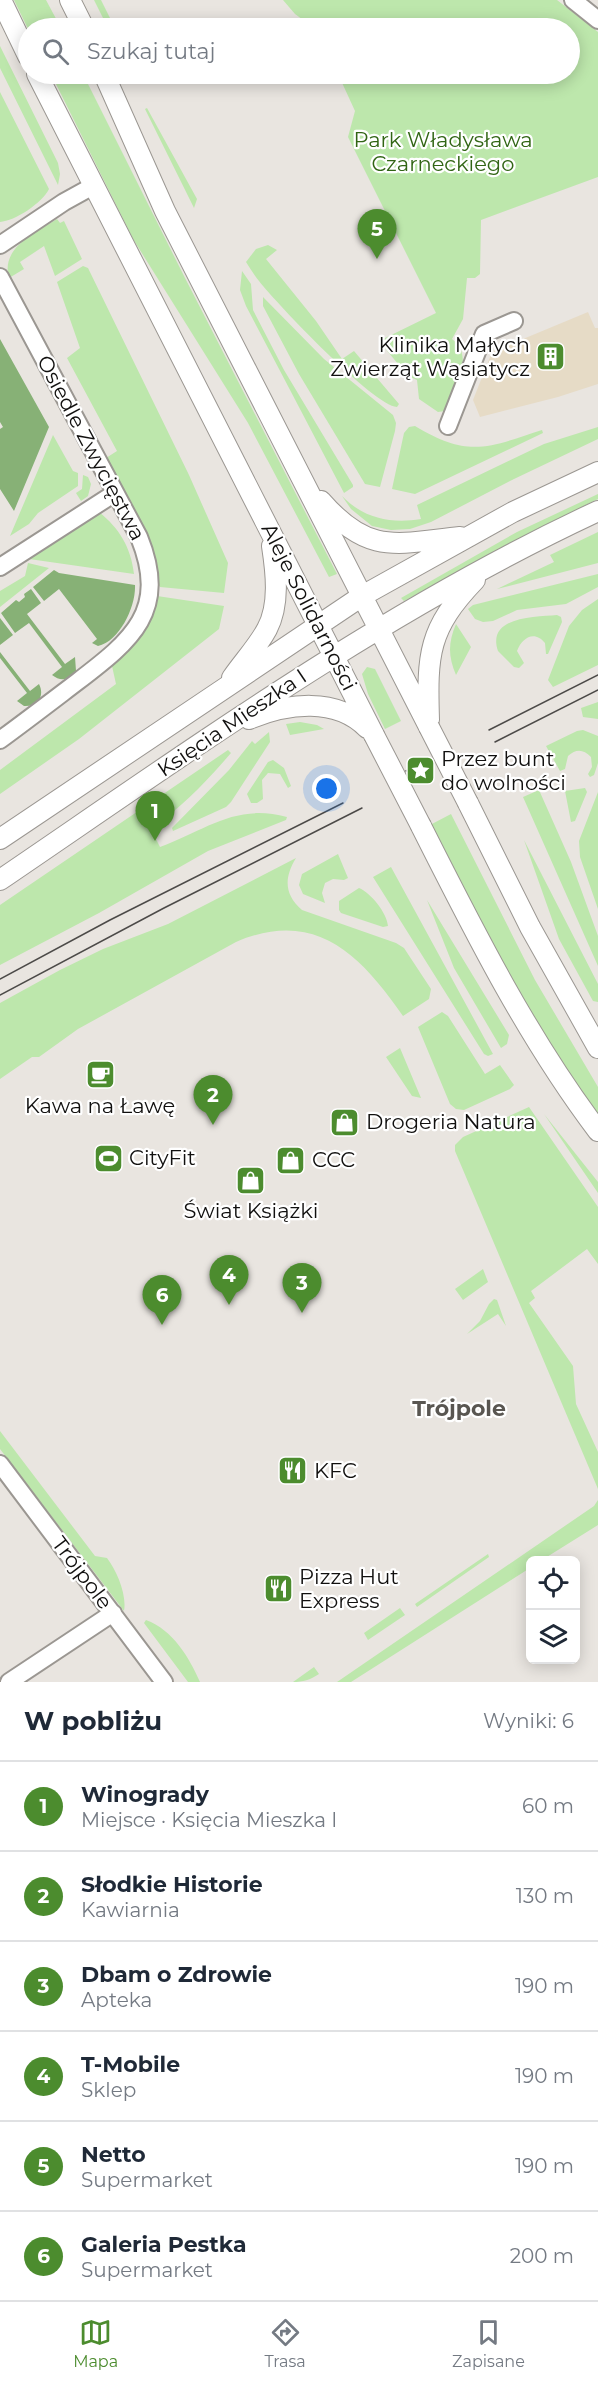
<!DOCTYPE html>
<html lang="pl">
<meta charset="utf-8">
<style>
body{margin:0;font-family:Montserrat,sans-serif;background:#f6f6f7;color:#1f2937}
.controls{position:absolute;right:18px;bottom:18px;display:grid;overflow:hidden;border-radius:9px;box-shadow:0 3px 15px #0003}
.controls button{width:54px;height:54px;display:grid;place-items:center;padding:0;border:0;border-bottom:2px solid #e0e1e3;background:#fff;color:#1f2937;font:30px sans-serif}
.you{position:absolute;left:327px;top:789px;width:21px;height:21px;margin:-15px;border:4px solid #fff;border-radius:50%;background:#1a73e8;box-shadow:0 0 0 9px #1a73e833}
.badge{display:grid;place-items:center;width:39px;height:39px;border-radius:50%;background:#4c8c2e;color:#fff;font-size:20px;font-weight:700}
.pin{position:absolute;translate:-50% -50px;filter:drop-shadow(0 2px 3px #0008)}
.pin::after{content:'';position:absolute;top:32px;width:21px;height:18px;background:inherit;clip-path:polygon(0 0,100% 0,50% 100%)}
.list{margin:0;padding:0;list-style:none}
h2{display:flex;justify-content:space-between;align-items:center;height:78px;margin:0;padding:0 24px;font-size:26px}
h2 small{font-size:20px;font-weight:400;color:#747a83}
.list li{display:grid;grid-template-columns:39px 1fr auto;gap:18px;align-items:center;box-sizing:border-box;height:90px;padding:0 24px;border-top:2px solid #e0e1e3}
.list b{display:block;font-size:22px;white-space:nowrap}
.list p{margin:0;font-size:20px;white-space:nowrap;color:#747a83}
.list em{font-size:20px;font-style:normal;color:#747a83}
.icon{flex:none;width:33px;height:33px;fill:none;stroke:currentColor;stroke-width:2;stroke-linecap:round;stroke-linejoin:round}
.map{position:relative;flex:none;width:598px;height:1682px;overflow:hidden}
.search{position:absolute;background:#fff;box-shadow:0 3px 15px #0003;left:18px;right:18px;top:18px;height:66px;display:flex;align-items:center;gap:15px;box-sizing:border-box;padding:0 21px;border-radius:33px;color:#747a83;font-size:22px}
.sheet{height:618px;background:#fff}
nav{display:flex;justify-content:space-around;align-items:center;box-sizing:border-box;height:84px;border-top:2px solid #e0e1e3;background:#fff;font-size:16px;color:#747a83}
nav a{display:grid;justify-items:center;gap:3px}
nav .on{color:#4c8c2e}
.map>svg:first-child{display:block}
.commercial{fill:#e6dbc6}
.green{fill:#bde7ac}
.forest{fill:#87b176}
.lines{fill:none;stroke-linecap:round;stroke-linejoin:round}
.minor-casing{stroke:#9b9792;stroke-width:20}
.tertiary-casing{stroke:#9b9792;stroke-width:22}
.minor{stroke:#fff;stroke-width:16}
.tertiary{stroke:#fff;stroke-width:20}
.tram{stroke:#4c4a48;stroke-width:1.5}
.tertiary-bridge-casing{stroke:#9b9792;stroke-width:22;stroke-linecap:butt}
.tertiary-bridge{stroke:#fff;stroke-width:20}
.labels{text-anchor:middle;stroke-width:4.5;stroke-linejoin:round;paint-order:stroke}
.park-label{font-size:21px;fill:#316514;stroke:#fff}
.poi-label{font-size:21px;fill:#11100f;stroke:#fff;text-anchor:start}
.street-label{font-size:21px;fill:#11100f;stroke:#fff}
.neighbourhood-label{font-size:22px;font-weight:bold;fill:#595651;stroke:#fff}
</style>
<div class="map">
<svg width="598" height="1682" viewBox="0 0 598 1682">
<rect width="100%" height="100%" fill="#e9e5e0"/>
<path class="commercial" d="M588,312L595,328H598V384L558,397L480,417L473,400L492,352Z"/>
<path class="green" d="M14,0H46L61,28L28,29Z
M94,0H101L115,28H108Z
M283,0H557L598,32V177L481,220L480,274L475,278H467L463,319L452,339C476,357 454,390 445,411L438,412L419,399L417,380L408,376L379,341L436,313L348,137L355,111L338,74H570V28H314L295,14Z
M0,46L58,163L60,174L58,185L0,68Z
M51,74H83L185,278L337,574L329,577L248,423L133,239Z
M0,92L49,189C42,203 15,221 0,222Z
M147,108L197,199L194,208L145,109Z
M57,219L60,223L64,221L82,259L55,276L44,246L20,262L24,269L9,278C0,247 37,232 57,219Z
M268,245L277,250L266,259L316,321L342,359L354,351L399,404L397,407C374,406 277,304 259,281C254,275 250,268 246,262L256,249Z
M83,266L88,268L189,475L228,563L224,593L160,587L158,584L151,547L106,458L117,451L67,358L80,348L57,282Z
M242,271L251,284L253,310L284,370L353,485V487L344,493L246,306L240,290Z
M263,297L324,359L393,415L396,423L395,431L380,487L365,484L299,374L263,306Z
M415,426C468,458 487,448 542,430L543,433L415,494L392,489L404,433L409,427Z
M598,427V439L514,479L431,522L410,529L391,530L372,526L351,509L342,496C363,518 390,524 421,519L417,505L544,444Z
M53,435L73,471L78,473V486L38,513L29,524L10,536Z
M83,475L88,477L91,484L88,496L81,501L76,493L82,489Z
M598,494V499L520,538L404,601L401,598L517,532Z
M99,512C119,528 131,547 134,574L29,559L30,555Z
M598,532V563L497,589L554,562L550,555Z
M28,563L49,568L0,607V591L25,576Z
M598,574V587L566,604L517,610L493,621L483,622L475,619L468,609L473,605Z
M157,596L224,606L219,629L79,739L0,794V770L116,684L112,666C141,640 144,631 157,596Z
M598,599V665L553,687L548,680L569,626L582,610Z
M557,615L561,617L562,622L548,654H546L545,643C535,630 522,637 517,651L524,663L519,668L514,667L498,651C486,616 536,617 557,615Z
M456,624L471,647L456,675C448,656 448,643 456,624Z
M367,667L375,669L401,721L385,729L368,694L362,674Z
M598,702V719L583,717L581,708Z
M300,722L317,725L324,729L290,735L286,724Z
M583,730L598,736V763L594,775L590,777L588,774L592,767L591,757C583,749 576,749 568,756L565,769L560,771L546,746L577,731Z
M269,732L270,742L231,802L226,807L173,831L172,828L229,770L252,741L255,744Z
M228,750L231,753C207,781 181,808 151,829L160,847C206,830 235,803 287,817L286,820L208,851L99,913L0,965V905Z
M273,760L284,768L291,786L288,788L280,774L268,773L262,780L263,799L257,803H251L247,794L268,762Z
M585,788L587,792L575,821L571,822L565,791Z
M539,790L571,862L598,936V966L523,797Z
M598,792V909L580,857L579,841Z
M451,814L535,980L598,1087V1119L520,997L430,825Z
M524,840L598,984V1002L593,1001L559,939Z
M338,854L348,878L344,880L333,879L325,883L322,893L325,903L303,894L299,885L302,874Z
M296,858C284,878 284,894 302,910L396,943L404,948L431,989L429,999L403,1016C360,954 315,908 236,942L78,1029L39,1057H32L0,1079V1003L60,970L103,949L168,924Z
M391,867L493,1054L488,1056L484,1054L373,877Z
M359,888C371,893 387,913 388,926L383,927L341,913L339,910V901Z
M427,900L509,1035L507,1044L501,1048L454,968Z
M442,1012L448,1016L485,1074L500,1065L514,1085L510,1089L464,1110L456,1109L450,1104L418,1027Z
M400,1048L421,1098L412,1096L386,1057Z
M529,1107L598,1207V1264L587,1249L531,1291L535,1298L529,1303L573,1366L576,1404L598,1452V1489L455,1151V1145L463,1137Z
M544,1114L598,1182V1193Z
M483,1269L488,1282L463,1300L455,1289Z
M494,1299L497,1300L506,1326L498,1314L467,1334L480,1321L489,1304Z
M0,1431L95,1556L107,1558C117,1571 127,1595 124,1611L0,1449Z
M598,1500V1525L542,1560H530V1568L351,1682H337L594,1506Z
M488,1554L489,1557L417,1607L415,1604Z
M400,1608L405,1615L368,1640L364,1633Z
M146,1620C173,1630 189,1657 200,1682H188L144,1623Z
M314,1667L319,1674C310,1680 303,1682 293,1682Z"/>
<path class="forest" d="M0,339L49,427L14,511L0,489V429L3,427L0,422Z
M54,570L59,573L135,585C136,606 120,641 98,646L92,643L97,639L59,589L44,601L33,587Z
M31,589L41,603L27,614L65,664L75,657L76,671C69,680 61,682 52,675L62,667L29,623L15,633L1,613L16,600L19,602L25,597L24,594Z
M0,618L13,635L0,645Z
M0,652L30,691L39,684C45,696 38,707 24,706L17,701L27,693L0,658Z"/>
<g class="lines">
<defs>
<path id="minor" d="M573,0L598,20
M0,245L64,202L93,186
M0,277L139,537C169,611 132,640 77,682C52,701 26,721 0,740
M448,426L484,334L514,321
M0,567L115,493
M0,1464L164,1682
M9,1682L113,1613"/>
<path id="tertiary" d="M1,0L28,56
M70,0L84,28
M37,74L374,735
M104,74L165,211L429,727
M321,501C368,555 395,544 460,537
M232,678C243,662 258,646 267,629C280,605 276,572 272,546
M249,719C288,703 336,697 367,728
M429,720C427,654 428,629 475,580
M468,803L530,927L598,1048
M421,826C474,931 527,1037 598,1131
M0,839L362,596L513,512L598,472
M0,880C194,748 385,610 598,511"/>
</defs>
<use href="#minor" class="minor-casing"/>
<use href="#tertiary" class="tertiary-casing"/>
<use href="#minor" class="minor"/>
<use href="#tertiary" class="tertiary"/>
<path class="tram" d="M489,730L598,675
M495,742L598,690
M406,771L422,763
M413,783L428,775
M0,979L110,920L343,803
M0,995L164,908L362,808"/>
<defs>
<path id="tertiary-bridge" d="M429,727L468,803
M374,735L421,826"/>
</defs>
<use href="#tertiary-bridge" class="tertiary-bridge-casing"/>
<use href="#tertiary-bridge" class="tertiary-bridge"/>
</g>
<defs>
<symbol id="building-square" viewBox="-11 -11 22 22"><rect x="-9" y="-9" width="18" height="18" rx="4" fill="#4c8c2e" stroke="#fff"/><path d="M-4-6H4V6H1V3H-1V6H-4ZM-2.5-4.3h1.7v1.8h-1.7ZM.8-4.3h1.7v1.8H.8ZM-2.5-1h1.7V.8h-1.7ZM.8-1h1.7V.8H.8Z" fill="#fff"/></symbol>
<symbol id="sight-square" viewBox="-11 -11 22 22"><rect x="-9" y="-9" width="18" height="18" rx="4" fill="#4c8c2e" stroke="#fff"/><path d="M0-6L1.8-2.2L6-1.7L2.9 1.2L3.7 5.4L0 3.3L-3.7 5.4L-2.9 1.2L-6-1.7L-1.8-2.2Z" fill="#fff"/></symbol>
<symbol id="cafe-square" viewBox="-11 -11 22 22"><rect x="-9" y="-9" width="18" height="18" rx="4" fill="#4c8c2e" stroke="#fff"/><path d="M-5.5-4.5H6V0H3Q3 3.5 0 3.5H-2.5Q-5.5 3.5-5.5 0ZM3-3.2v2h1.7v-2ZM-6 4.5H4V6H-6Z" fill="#fff"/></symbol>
<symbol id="shop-square" viewBox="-11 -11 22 22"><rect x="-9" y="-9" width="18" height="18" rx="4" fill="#4c8c2e" stroke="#fff"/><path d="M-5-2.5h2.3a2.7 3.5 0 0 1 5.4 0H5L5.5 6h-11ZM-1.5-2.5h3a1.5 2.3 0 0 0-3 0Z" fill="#fff"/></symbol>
<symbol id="stadium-square" viewBox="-11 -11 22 22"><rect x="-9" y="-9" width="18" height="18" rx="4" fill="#4c8c2e" stroke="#fff"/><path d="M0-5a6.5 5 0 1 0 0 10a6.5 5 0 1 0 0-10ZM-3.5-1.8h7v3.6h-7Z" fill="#fff"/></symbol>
<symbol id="restaurant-square" viewBox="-11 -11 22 22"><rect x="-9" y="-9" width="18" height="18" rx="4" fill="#4c8c2e" stroke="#fff"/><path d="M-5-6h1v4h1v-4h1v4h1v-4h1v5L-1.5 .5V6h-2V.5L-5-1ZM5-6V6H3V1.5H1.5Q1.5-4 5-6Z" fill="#fff"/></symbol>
</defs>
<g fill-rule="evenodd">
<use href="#building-square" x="534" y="340" width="33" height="33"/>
<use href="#sight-square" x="404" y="754" width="33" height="33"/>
<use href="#cafe-square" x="84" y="1058" width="33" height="33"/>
<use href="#shop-square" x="328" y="1106" width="33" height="33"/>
<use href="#stadium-square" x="92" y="1142" width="33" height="33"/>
<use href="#shop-square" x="274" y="1144" width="33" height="33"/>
<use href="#shop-square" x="234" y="1164" width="33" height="33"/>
<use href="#restaurant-square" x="276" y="1454" width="33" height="33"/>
<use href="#restaurant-square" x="262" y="1572" width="33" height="33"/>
</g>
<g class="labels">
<g class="park-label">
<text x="443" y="147">Park Władysława<tspan x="443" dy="24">Czarneckiego</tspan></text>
</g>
<g class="poi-label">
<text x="530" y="352" text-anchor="end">Klinika Małych<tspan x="530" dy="24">Zwierząt Wąsiatycz</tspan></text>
<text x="441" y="766">Przez bunt<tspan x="441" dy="24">do wolności</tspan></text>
<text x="100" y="1113" text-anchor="middle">Kawa na Ławę</text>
<text x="366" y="1129">Drogeria Natura</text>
<text x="129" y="1165">CityFit</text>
<text x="312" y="1167">CCC</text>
<text x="251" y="1218" text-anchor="middle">Świat Książki</text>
<text x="314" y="1478">KFC</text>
<text x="299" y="1584">Pizza Hut<tspan x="299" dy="24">Express</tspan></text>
</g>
<g class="street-label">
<text transform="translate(91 448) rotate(62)" y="7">Osiedle Zwycięstwa</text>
<text transform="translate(309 607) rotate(63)" y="7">Aleje Solidarności</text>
<text transform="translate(232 723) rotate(-34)" y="7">Księcia Mieszka I</text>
<text transform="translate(82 1573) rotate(53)" y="7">Trójpole</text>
</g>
<g class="neighbourhood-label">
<text x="459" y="1416">Trójpole</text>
</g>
</g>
</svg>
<div class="controls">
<button><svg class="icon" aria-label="locate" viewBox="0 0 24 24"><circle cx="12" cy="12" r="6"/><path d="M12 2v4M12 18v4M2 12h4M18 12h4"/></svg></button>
<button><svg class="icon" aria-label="layers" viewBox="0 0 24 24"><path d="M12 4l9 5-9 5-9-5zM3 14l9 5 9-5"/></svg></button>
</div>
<div class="you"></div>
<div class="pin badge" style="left:155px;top:841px">1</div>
<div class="pin badge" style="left:213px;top:1125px">2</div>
<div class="pin badge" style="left:302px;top:1313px">3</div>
<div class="pin badge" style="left:229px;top:1305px">4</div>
<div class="pin badge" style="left:377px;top:259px">5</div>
<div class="pin badge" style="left:162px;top:1325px">6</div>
<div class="search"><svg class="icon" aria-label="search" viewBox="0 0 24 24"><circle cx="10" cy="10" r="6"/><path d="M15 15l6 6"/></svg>Szukaj tutaj</div>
</div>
<section class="sheet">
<h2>W pobliżu<small>Wyniki: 6</small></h2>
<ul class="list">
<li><span class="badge">1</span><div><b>Winogrady</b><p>Miejsce · Księcia Mieszka I</p></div><em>60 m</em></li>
<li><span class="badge">2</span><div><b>Słodkie Historie</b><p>Kawiarnia</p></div><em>130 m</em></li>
<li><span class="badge">3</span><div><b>Dbam o Zdrowie</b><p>Apteka</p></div><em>190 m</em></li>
<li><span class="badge">4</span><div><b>T-Mobile</b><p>Sklep</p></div><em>190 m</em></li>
<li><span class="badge">5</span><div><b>Netto</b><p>Supermarket</p></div><em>190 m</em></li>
<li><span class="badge">6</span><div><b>Galeria Pestka</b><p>Supermarket</p></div><em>200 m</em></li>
</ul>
</section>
<nav>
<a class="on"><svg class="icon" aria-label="map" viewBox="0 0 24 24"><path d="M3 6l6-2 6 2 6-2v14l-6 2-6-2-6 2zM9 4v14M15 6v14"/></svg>Mapa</a>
<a><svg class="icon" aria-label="directions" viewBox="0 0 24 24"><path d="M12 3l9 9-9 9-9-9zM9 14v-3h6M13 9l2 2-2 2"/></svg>Trasa</a>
<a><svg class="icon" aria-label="saved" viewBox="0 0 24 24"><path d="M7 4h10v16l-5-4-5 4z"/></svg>Zapisane</a>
</nav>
